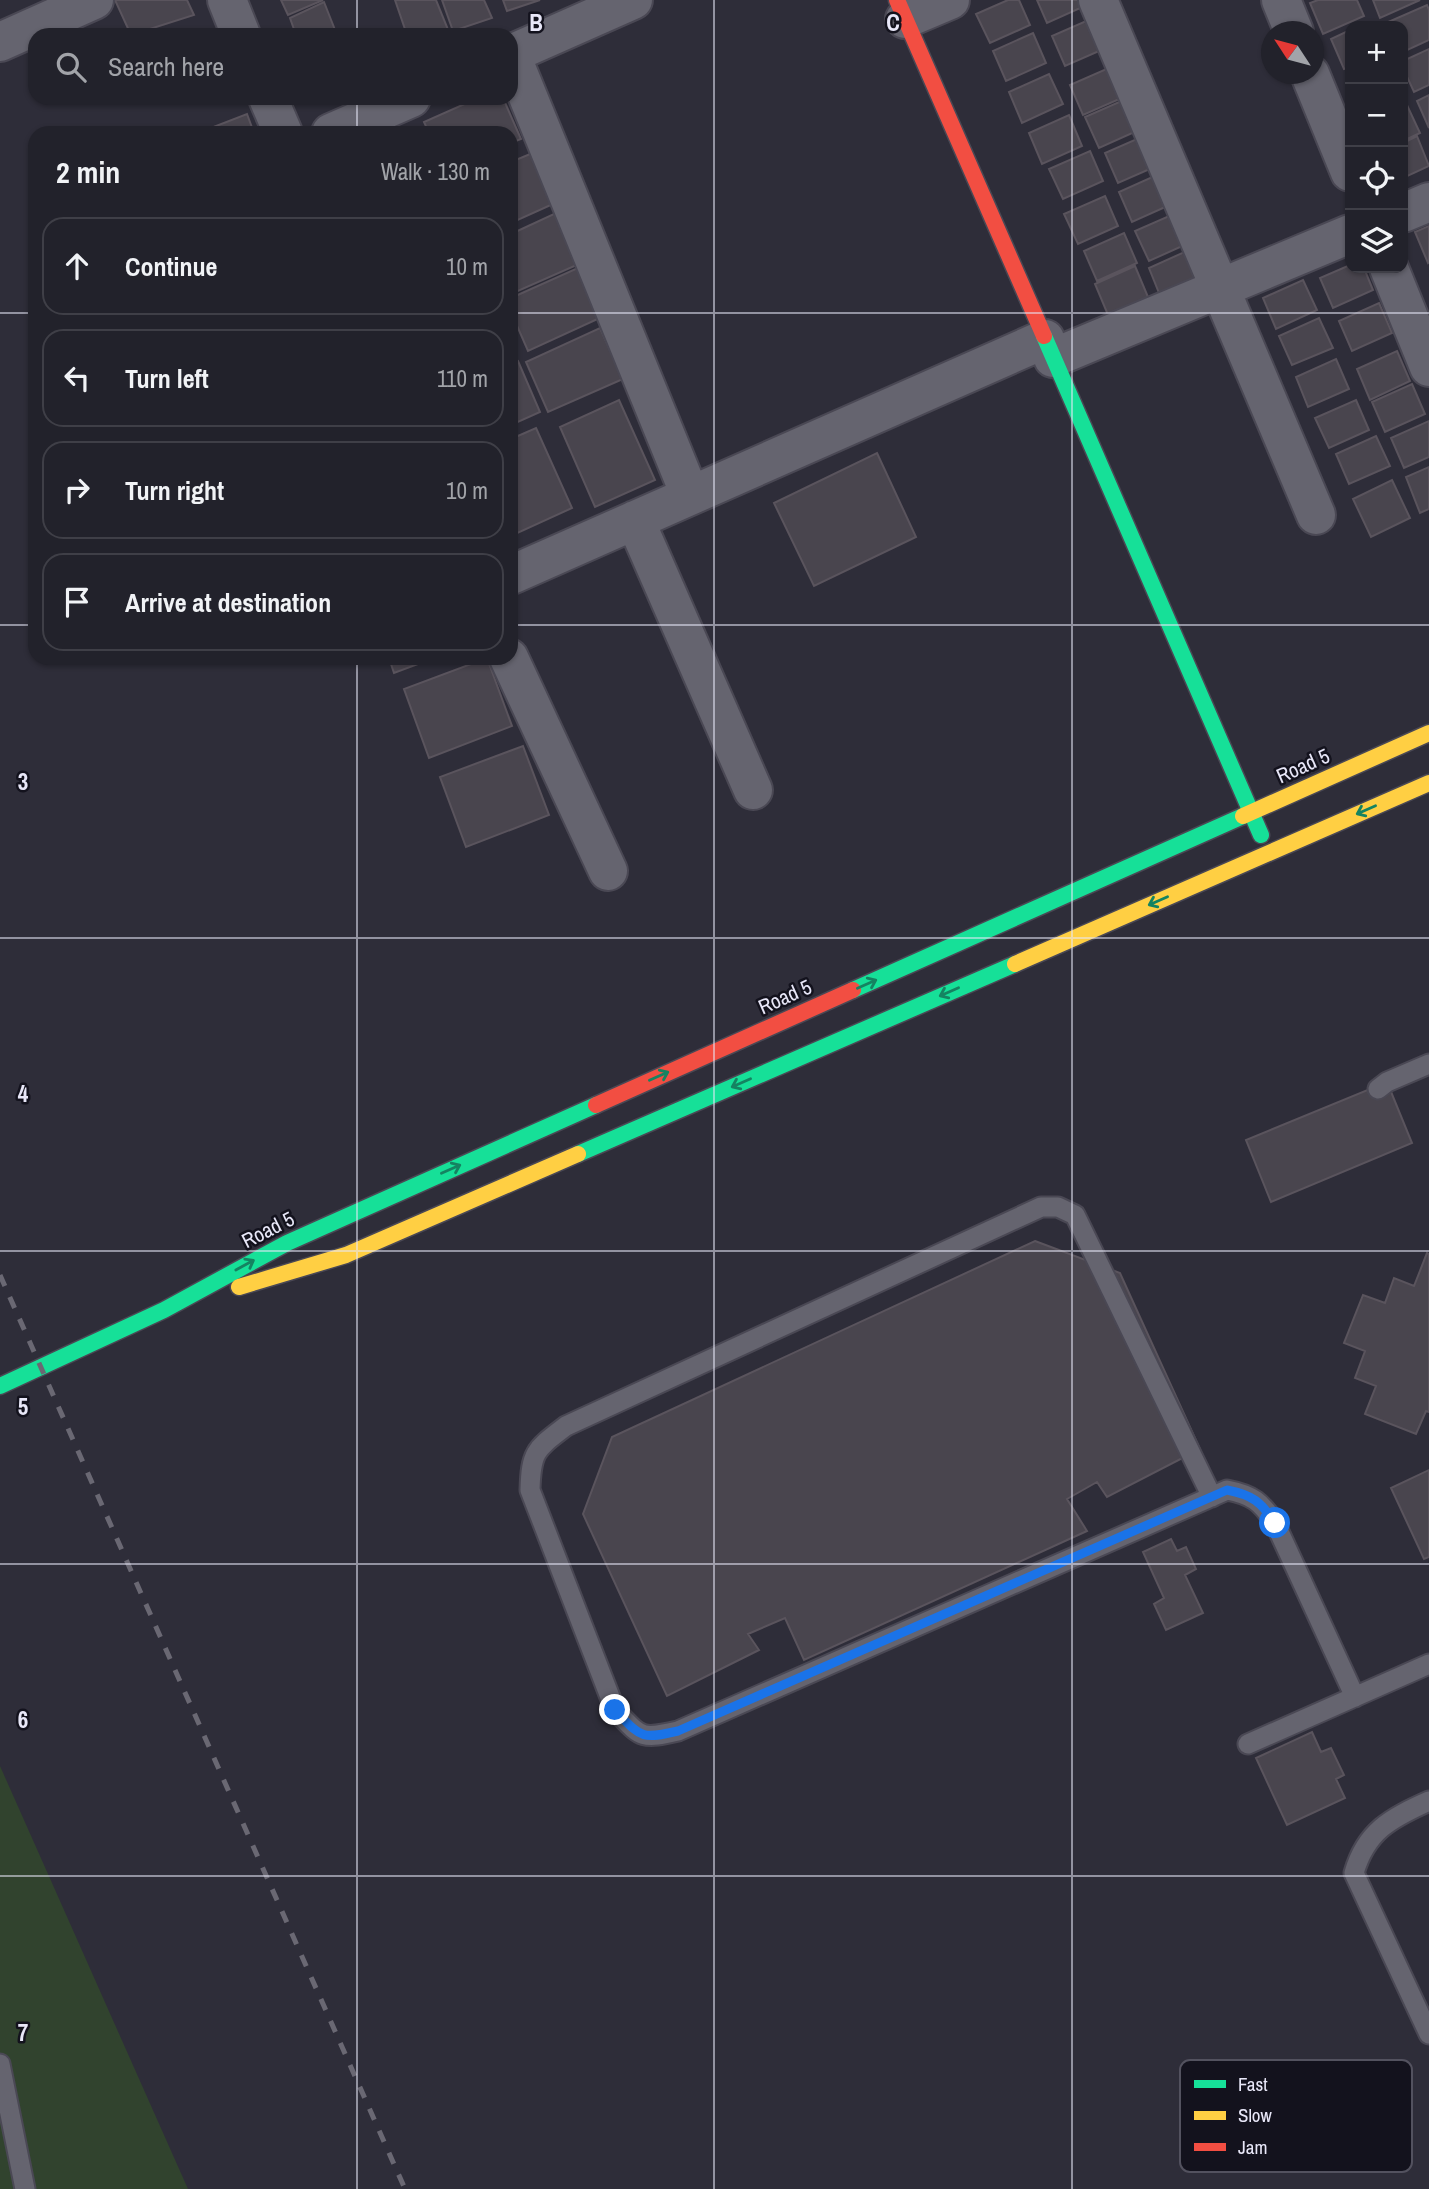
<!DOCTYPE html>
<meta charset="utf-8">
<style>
body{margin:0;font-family:"Archivo Narrow",sans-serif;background:#2a2a33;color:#f1f3f6}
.controls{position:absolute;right:21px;top:21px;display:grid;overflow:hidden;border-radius:14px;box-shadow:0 2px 5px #0004}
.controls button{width:63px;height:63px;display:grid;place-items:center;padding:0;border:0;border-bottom:2px solid #3f3f47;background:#22222b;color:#f1f3f6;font:35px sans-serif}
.compass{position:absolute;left:1261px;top:21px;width:63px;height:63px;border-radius:50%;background:#22222b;box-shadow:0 2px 5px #0004;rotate:306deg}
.stop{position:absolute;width:21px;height:21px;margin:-16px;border:5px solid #1a73e8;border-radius:50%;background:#fff}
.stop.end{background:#1a73e8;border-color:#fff;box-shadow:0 2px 7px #0008}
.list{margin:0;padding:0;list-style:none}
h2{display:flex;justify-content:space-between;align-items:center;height:91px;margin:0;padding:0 28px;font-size:30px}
h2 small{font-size:23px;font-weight:400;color:#a2a4a9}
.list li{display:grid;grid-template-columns:46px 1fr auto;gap:21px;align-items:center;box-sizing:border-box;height:98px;margin:0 14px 14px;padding:0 14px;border:2px solid #3f3f47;border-radius:21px}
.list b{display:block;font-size:26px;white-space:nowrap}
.list em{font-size:23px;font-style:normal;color:#a2a4a9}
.icon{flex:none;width:38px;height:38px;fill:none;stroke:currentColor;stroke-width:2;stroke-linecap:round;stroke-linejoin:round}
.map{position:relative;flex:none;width:1429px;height:2189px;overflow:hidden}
.search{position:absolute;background:#22222b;box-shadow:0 2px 5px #0004;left:28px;top:28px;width:490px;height:77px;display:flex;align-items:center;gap:18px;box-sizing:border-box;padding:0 24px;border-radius:21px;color:#a2a4a9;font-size:26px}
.panel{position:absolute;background:#22222b;box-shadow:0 2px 5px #0004;left:28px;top:126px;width:490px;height:539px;border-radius:21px}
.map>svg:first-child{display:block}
.green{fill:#31432e}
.building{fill:#49454e;stroke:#5a545d;stroke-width:2}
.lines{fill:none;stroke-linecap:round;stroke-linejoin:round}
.lane-casing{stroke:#4a4854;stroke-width:23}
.street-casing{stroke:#4a4854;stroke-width:42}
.fast-casing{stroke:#4a4854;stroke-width:19}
.slow-casing{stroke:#4a4854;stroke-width:19}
.jam-casing{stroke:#4a4854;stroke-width:19}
.lane{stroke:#65646f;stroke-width:19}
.street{stroke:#65646f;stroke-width:38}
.fast{stroke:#16e098;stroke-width:16}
.slow{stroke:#ffcf43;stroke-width:16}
.jam{stroke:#f24e42;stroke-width:16}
.rail{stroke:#6a6873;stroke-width:5;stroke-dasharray:12 12;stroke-linecap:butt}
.oneway{stroke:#158361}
.route{stroke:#1a73e8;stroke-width:9}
.grid{fill:none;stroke:#e8e7f8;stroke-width:2;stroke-opacity:0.55}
.labels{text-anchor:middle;stroke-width:5;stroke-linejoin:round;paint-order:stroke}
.street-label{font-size:21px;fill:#e8e7f8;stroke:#13121d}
.key{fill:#13121d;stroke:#53525f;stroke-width:2}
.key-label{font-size:19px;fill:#e8e7f8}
.grid-label{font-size:23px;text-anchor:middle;font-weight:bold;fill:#e8e7f8;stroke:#13121d;stroke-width:5;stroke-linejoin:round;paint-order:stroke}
</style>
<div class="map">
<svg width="1429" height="2189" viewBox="0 0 1429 2189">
<rect width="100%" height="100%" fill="#2e2d39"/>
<path class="green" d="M0,1766L188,2189H0Z"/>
<path class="building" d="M115,0H187L194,15L131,35Z
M281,0H323L288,15Z
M395,0H436L449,32L439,35H407Z
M442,0H484L492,18L453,31Z
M503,0H540L507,11Z
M1008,0H1019L1030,25L990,43L976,14Z
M1037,0H1085L1087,5L1047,23Z
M1318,0H1357L1364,16L1323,34L1310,3Z
M1373,0H1420L1380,18Z
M324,2L337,35H296L290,18Z
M1427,5L1429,10V40L1403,52V26H1388L1386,23Z
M1093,18L1106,48L1065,66L1052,36Z
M1350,30V67L1344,69L1331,39Z
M1033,33L1046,63L1006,81L993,51Z
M1429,49V85L1414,92L1403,68V61Z
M1111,67L1124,97L1083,115L1070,85Z
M1049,74L1063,104L1022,123L1009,92Z
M1429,95V128L1417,101Z
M478,98H503L521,139L511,143V133H429L424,122Z
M1126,99L1139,130L1099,148L1085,117Z
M1406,103L1420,133L1403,141V104Z
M247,114L254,133H198Z
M1069,115L1082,146L1042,164L1029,133Z
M1146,135L1159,165L1118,183L1105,153Z
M1417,136L1429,166L1403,178V143Z
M1090,151L1103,181L1063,199L1049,169Z
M530,154L553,204L511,223V162Z
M1159,174L1172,204L1132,222L1119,192Z
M1105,196L1118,226L1078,244L1064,214Z
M556,213L579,264L511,294V234Z
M1176,213L1189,243L1149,261L1135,231Z
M1429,226V262L1428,263L1415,232Z
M1124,233L1137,263L1097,281L1084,251Z
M1189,250L1202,280L1161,298L1149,268Z
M1350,265V268H1364L1373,290L1333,308L1320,278Z
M1135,266L1148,297L1108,315L1095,284Z
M580,267L602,317L528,351L511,312V298Z
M1303,280L1317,310L1276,329L1263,298Z
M1379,303L1392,333L1352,351L1339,321Z
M1319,318L1333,348L1292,365L1279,336Z
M600,328L623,379L548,412L526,362Z
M1397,351L1410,381L1370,400L1357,369Z
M1336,359L1349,389L1308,407L1296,377Z
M518,361L540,412L511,425V364Z
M1412,384L1425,414L1385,432L1372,402Z
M619,400L655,480L595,507L560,427Z
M1356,400L1369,430L1329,448L1315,418Z
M1429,421V457L1404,468L1391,438Z
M536,428L572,508L513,535L511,531V439Z
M1376,436L1390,466L1349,484L1336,454Z
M877,453L916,537L814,586L774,503Z
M1429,467V509L1420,513L1406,477Z
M1392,480L1410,518L1371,537L1353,499Z
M389,658H434L394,673Z
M487,658L512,726L429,758L404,689Z
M523,746L549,815L466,847L440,777Z
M1387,1082L1412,1143L1271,1202L1246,1140Z
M1035,1241L1120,1273L1200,1449L1107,1497L1097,1482L1067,1499L1087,1531L804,1660L785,1618L748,1634L759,1650L667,1696L583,1514L612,1437Z
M1427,1253L1429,1254V1412L1426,1411L1416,1434L1365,1414L1376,1386L1355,1378L1365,1351L1344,1343L1363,1295L1385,1303L1394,1278L1414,1286Z
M1429,1470V1557L1424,1559L1391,1488Z
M1171,1539L1177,1551L1186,1547L1196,1569L1185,1575L1203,1613L1166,1630L1154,1604L1164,1598L1143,1552Z
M1312,1732L1321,1752L1331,1748L1344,1775L1336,1779L1345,1798L1287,1825L1256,1758Z"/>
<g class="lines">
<defs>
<path id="lane" d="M1378,1089L1387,1082L1429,1064
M1212,1497L1075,1215L1058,1207H1041L566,1426C536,1449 531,1451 530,1490L615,1710C641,1737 640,1740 678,1731L1227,1490C1253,1495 1261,1502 1275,1523L1355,1697
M1248,1744L1429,1664
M1429,1801C1391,1818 1366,1831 1354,1873L1429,2034
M0,2064L25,2189"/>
<path id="street" d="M227,0L241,35
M1098,0L1316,515
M1281,0L1294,32
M905,19L950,0
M0,42L94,0
M511,54L633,0
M511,55L690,495
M1310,74L1350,172
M268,98L283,133
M331,133L411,98
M1403,213L1429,202
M1389,268L1429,367
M1053,358L1350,234
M635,520L753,790
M511,575L1045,339
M509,658L608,871"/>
<path id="fast" d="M1044,336L1261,835
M853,990L1243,816
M578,1154L1015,964
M0,1386L164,1310L287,1243L596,1105"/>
<path id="slow" d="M1243,816L1429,733
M1015,964L1429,783
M239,1287L346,1255L578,1154"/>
<path id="jam" d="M897,0L1044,336
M596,1105L853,990"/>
</defs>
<use href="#lane" class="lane-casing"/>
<use href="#street" class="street-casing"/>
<use href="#fast" class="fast-casing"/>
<use href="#slow" class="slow-casing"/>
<use href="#jam" class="jam-casing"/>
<use href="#lane" class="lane"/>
<use href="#street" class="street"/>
<use href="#fast" class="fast"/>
<use href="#slow" class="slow"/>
<use href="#jam" class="jam"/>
<path class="rail" d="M0,1275L405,2189"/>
</g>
<defs><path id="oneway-shaft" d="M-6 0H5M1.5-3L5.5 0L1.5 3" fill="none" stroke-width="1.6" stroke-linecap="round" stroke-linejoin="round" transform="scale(1.75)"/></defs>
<g class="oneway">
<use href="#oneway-shaft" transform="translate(1366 810) rotate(156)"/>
<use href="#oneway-shaft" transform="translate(1158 901) rotate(156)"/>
<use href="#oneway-shaft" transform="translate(867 984) rotate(-24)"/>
<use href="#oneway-shaft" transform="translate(949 992) rotate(156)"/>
<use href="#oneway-shaft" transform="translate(659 1076) rotate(-24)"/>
<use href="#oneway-shaft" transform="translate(741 1083) rotate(156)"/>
<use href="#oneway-shaft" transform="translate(451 1169) rotate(-24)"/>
<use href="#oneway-shaft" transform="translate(245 1265) rotate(-29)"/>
</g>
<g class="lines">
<path class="route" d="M615,1710C641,1737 640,1740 678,1731L1227,1490C1253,1495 1261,1502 1275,1523"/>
</g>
<path class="grid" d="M357,0V35M714,0V2189M1072,0V2189M357,98V133M0,313H35M511,313H1429M0,625H35M511,625H1429M357,658V2189M0,938H1429M0,1251H1429M0,1564H1429M0,1876H1429"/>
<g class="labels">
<g class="street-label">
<text transform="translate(1303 766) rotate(-24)" y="7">Road 5</text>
<text transform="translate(785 997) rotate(-24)" y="7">Road 5</text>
<text transform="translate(268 1230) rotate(-27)" y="7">Road 5</text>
</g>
</g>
<rect x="1180" y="2060" width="232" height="112" rx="10" class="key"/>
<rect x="1194" y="2080" width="32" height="8" fill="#16e098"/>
<rect x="1194" y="2111" width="32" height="9" fill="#ffcf43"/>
<rect x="1194" y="2143" width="32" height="8" fill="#f24e42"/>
<g class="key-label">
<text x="1238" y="2091">Fast</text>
<text x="1238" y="2122">Slow</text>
<text x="1238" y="2154">Jam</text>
</g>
<g class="grid-label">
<text x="536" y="31">B</text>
<text x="893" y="31">C</text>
<text x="23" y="790">3</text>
<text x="23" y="1102">4</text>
<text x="23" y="1415">5</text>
<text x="23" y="1728">6</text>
<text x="23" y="2041">7</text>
</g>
</svg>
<div class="controls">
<button>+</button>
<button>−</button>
<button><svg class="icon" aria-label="locate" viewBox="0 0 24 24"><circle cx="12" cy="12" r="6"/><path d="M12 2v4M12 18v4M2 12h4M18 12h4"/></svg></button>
<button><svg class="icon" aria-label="layers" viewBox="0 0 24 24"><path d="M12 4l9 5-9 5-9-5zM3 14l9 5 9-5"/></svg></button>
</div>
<svg class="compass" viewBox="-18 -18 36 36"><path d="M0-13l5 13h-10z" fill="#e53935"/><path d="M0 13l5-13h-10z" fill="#a2a4a9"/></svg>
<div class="stop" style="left:1275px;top:1523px"></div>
<div class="stop end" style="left:615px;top:1710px"></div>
<div class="search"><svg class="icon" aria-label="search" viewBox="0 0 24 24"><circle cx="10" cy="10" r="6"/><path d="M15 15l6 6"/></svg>Search here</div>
<section class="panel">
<h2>2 min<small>Walk · 130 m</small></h2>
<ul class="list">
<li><svg class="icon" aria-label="ahead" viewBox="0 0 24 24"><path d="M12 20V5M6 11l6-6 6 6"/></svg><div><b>Continue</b></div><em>10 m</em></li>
<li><svg class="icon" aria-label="left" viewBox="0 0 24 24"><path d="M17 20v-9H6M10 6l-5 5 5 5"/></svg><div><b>Turn left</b></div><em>110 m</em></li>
<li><svg class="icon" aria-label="right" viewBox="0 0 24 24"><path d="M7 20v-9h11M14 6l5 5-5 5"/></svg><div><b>Turn right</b></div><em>10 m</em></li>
<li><svg class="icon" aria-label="arrive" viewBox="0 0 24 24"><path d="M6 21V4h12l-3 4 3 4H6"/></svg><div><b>Arrive at destination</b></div></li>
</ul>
</section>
</div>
